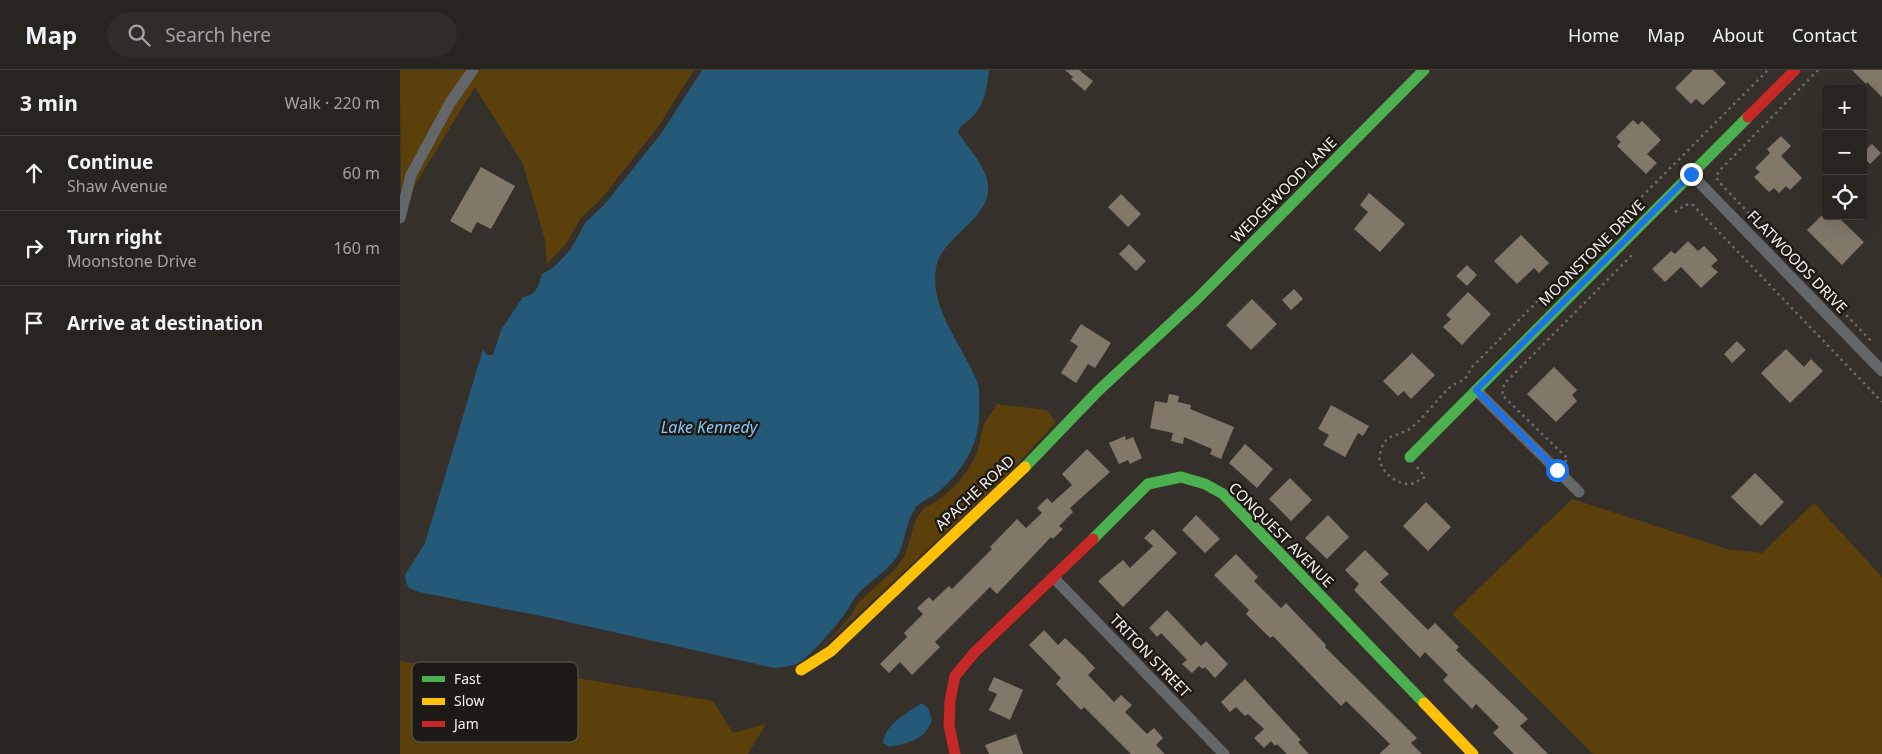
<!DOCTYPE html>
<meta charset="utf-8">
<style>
body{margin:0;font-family:"Noto Sans",sans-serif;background:#302c29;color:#f1f3f6}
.controls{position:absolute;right:15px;top:15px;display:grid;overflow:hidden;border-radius:5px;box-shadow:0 5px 20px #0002}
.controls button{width:45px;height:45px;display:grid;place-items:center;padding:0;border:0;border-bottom:1px solid #44413e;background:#282420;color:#f1f3f6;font:25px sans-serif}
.stop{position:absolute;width:15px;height:15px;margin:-11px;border:4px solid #1a73e8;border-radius:50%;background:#fff}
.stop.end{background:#1a73e8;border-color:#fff;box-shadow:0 1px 5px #0008}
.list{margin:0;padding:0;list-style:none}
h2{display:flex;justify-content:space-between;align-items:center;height:65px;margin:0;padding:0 20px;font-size:21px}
h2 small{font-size:16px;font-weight:400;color:#a5a4a5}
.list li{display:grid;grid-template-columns:32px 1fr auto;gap:15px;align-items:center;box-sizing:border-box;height:75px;padding:0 20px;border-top:1px solid #44413e}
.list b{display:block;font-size:19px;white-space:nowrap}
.list p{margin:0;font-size:16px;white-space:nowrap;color:#a5a4a5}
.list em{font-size:16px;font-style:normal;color:#a5a4a5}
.icon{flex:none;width:28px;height:28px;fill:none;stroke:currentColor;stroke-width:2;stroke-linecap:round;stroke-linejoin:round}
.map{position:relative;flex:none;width:1482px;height:684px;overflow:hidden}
header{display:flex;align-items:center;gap:30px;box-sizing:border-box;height:70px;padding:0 25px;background:#282420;border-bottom:1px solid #44413e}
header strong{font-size:24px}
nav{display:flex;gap:28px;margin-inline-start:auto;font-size:18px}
.search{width:350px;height:45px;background:#302c29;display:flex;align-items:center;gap:12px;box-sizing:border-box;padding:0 18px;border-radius:28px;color:#a5a4a5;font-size:19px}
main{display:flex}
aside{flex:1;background:#282420}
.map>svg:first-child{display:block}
.green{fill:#5c400c}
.water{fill:#255978}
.building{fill:#81786a}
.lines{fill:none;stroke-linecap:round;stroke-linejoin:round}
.path{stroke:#6c6d6d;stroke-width:2.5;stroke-dasharray:2.5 4;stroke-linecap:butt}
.street{stroke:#63676a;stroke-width:11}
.fast{stroke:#4caf50;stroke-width:11}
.slow{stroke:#ffc107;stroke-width:11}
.jam{stroke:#c62828;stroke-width:11}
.route{stroke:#1a73e8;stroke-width:6}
.labels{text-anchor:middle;stroke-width:5;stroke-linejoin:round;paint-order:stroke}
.street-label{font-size:15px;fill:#f7f2eb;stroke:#1d1914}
.water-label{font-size:16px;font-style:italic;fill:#87c7f3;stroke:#1d1914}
.key{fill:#1d1914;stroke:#5e5a54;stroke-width:1}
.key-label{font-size:14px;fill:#f7f2eb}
</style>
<header>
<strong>Map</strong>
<div class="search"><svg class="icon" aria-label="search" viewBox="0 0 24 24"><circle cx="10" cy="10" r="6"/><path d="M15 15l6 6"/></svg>Search here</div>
<nav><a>Home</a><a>Map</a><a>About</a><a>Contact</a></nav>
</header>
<main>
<aside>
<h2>3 min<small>Walk · 220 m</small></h2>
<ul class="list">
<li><svg class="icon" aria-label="ahead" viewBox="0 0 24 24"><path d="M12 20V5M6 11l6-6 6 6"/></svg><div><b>Continue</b><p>Shaw Avenue</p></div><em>60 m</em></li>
<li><svg class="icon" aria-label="right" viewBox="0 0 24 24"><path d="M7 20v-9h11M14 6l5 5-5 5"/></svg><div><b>Turn right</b><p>Moonstone Drive</p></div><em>160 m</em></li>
<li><svg class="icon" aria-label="arrive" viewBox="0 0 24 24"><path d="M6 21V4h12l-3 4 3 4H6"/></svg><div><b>Arrive at destination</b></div></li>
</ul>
</aside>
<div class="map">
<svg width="1482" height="684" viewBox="0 0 1482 684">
<rect width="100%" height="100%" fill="#35302a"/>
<path class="green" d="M0,0H294L258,57L201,129L180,149L166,174L147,194L145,170L123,94L75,17L1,137Z
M597,334L647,340L656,352L609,403L421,579L451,546L458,533L497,497L505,485L516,449L524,438L540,429L557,414L567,401L577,383L584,354Z
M1172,429L1327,479L1362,483L1414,433L1482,507V684H1193L1052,544Z
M0,591L18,594L87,593L313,631L333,663L366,654L348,684H0Z"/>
<path class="water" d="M302,0H589C587,17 585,36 571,48C565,54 562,53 558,62C567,77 580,89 586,106C600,147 541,164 536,198C529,240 565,278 578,314C580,323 579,336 579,345C579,376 561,403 538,422C531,428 521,431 516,437C506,451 506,468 499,483C489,502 466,512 454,529C451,533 449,538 446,542C438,554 411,585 400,592C392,597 383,597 374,598L146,547L19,522L9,518L6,513L5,505L25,473L83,279L87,285H93L101,260L123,227C137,225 138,216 142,204L154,197L171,179L185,153L205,134L263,61Z
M522,633L528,638L532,650C524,671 510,672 490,677L483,673C485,654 507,643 522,633Z"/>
<path class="building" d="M665,0H679L693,11L685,21L671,9L673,7Z
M1293,0H1313L1326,13L1303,35L1296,29L1291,34L1275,18Z
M1452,0H1482V27L1467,12L1466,14Z
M1233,50L1238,55L1242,51L1261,70L1247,84L1257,93L1246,104L1217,76L1221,72L1216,67Z
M1381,66L1391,76L1381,86L1402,108L1390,120L1386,116L1379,123L1374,118L1369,122L1354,107L1360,102L1355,98L1370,83L1367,79Z
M1472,74L1481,83L1470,94L1463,87V82Z
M81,97L115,116L91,159L77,152L71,163L50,151Z
M969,123L1005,154L980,182L954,159L968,142L960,135Z
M721,124L741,144L728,157L708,137Z
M1421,146H1437L1464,172L1442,195L1407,160Z
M1121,165L1149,193L1139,203L1134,198L1117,214L1094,191Z
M1288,171L1298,181L1304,176L1318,190L1311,196L1318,202L1301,218L1281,197L1265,212L1252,199L1271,181L1275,184Z
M729,174L746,191L736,201L719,184Z
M1067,195L1077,205L1067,216L1056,206Z
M894,219L903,229L891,240L882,230Z
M1068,222L1091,244L1062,275L1043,257L1051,249L1046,245Z
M852,229L877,254L851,280L826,255Z
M681,254L711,273L695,298L688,294L676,313L661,303L678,276L670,271Z
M1337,271L1346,280L1332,293L1324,284Z
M1386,279L1404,297L1411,289L1423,301L1390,333L1361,303Z
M1012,283L1035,305L1011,329L1004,321L998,326L983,311Z
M1154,297L1177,320L1172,325L1177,331L1156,352L1127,324Z
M769,324L779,326L778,332L791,335L790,339L834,357L821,389L810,384L812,379L784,367L783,374L771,371L773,363L750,358L755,331L767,333Z
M931,335L969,356L963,366L958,363L945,387L923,375L929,365L918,359Z
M725,366L726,370L733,367L742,388L730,394L728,390L719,394L709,373Z
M845,374L873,399L857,418L829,393Z
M687,379L710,402L670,438L673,442L659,456L663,459L653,469L651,467L597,524L590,517L535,572L540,577L512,605L500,592L489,603L480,594L507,567L504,563L523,544L517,538L529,527L533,531L549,516L552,519L592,479L590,477L617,449L626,458L642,443L637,438L647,428L652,433L672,415L662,404Z
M1355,403L1384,432L1361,456L1331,427Z
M890,408L912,430L891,451L869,429Z
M1026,432L1051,457L1028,481L1003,456Z
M796,445L820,469L805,483L782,460Z
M928,445L949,467L927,489L905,468Z
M753,459L777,483L723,537L698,511L723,490L730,498L753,476L744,468Z
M965,480L989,504L980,512L1028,560L1035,553L1059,577L1056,580L1128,649L1120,656L1148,684H1114L1093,663L1099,657L1076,634L1072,639L1043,610L1048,605L1025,582L1020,588L954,520L959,514L945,500Z
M836,484L858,507L854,511L881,538L886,533L926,575L925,577L1017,668L1011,673L1022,684H979L990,674L946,631L941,636L873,566L870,568L846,544L849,540L814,505Z
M767,540L801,576L806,571L828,594L815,608L805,597L803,599L799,596L792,603L782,594L787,590L761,563L757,567L749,558Z
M644,560L658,575L665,568L684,586L695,598L688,605L714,632L721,625L732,635L725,642L747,664L754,658L763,668L756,675L765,684H731L684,637L681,640L656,614L661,608L629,575Z
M594,607L623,620L610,650L589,640L597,624L588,620Z
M845,609L901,670L898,672L909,684H887L877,674L875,676L871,671L864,678L854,668L864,659L848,644L845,646L836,637L830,642L821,632Z
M616,664L623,684H589L585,675Z"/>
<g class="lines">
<path class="path" d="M1418,0L1319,101L1316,107L1319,112L1472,272
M1275,142L1285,135L1292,134L1482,332
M1165,392L1168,389L1102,325L1104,314L1234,183
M1017,397L1025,407L1010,415C993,411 983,405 979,387C985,363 990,369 1008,360C1019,354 1038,328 1049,318C1060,309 1065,314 1071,298L1368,0"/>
<path class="street" d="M1291,104L1482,301
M0,148L11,105L50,33L73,0
M1076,320L1179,422
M654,508L824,684"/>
<path class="fast" d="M1010,387L1348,47
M625,397L698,321L797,229L1024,0
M693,469L748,414L781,407L805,414L823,424L1024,633"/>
<path class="slow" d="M401,600L431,581L625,397
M1024,633L1073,684"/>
<path class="jam" d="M1348,47L1395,0
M555,684L549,655L550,631L555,606L574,583L693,469"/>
</g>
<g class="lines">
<path class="route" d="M1157,400L1076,320L1291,104"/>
</g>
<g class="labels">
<g class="street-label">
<text transform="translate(884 120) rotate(-45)" y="5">WEDGEWOOD LANE</text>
<text transform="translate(1192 183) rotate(-45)" y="5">MOONSTONE DRIVE</text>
<text transform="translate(1397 192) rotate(46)" y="5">FLATWOODS DRIVE</text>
<text transform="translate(575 423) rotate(-43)" y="5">APACHE ROAD</text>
<text transform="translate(881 465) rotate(45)" y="5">CONQUEST AVENUE</text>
<text transform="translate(750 586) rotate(46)" y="5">TRITON STREET</text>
</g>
<g class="water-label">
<text x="309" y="363">Lake Kennedy</text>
</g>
</g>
<rect x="12" y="592" width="166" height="80" rx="8" class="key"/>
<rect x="22" y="606" width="23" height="6" fill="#4caf50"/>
<rect x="22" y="628" width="23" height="7" fill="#ffc107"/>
<rect x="22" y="651" width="23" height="6" fill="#c62828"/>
<g class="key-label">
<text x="54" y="614">Fast</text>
<text x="54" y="636">Slow</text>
<text x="54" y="659">Jam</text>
</g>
</svg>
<div class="controls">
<button>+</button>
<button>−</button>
<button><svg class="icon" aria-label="locate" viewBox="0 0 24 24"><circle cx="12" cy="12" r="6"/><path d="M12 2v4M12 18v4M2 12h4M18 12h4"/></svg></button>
</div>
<div class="stop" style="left:1157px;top:400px"></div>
<div class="stop end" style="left:1291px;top:104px"></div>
</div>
</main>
